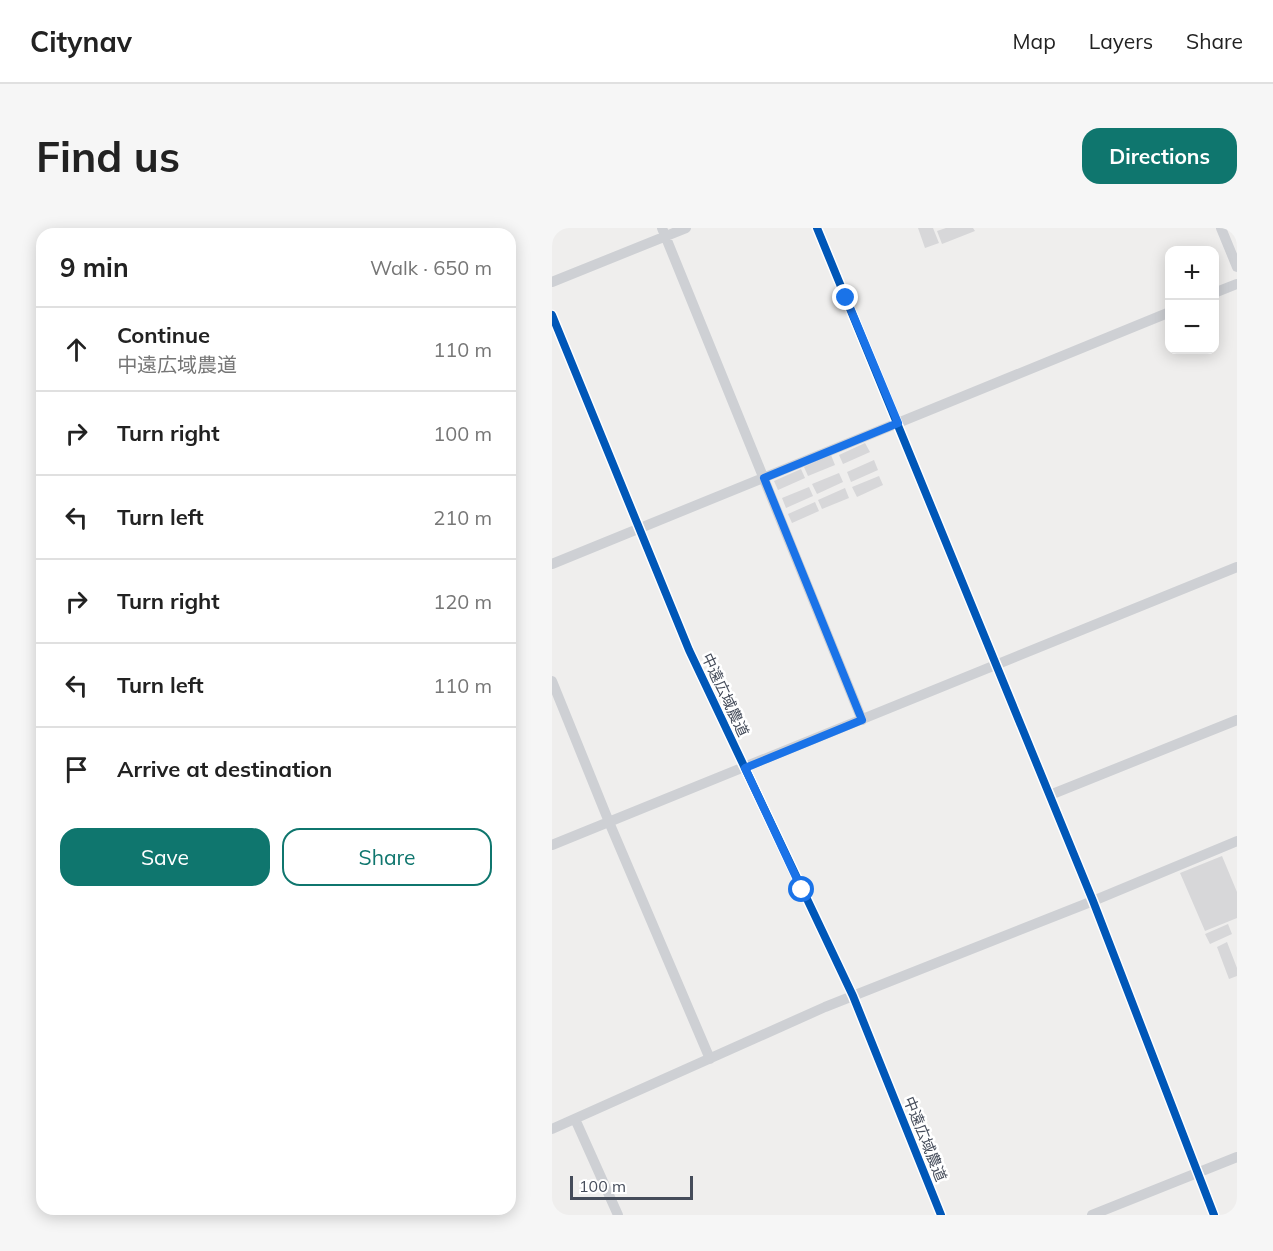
<!DOCTYPE html>
<meta charset="utf-8">
<style>
body{margin:0;font-family:Mulish,"Noto Sans JP",sans-serif;background:#f6f6f6;color:#222}
.controls{position:absolute;right:18px;top:18px;display:grid;overflow:hidden;border-radius:12px;box-shadow:0 3px 15px #0003}
.controls button{width:54px;height:54px;display:grid;place-items:center;padding:0;border:0;border-bottom:2px solid #e0e0e0;background:#fff;color:#222;font:30px sans-serif}
.scale{position:absolute;left:18px;bottom:15px;width:123px;box-sizing:border-box;padding-left:6px;border:3px solid #454c5a;border-top:0;font-size:16px;line-height:21px;white-space:nowrap;color:#454c5a;-webkit-text-stroke:4px #fff;paint-order:stroke}
.stop{position:absolute;width:18px;height:18px;margin:-14px;border:4px solid #1a73e8;border-radius:50%;background:#fff}
.stop.end{background:#1a73e8;border-color:#fff;box-shadow:0 2px 6px #0008}
.list{margin:0;padding:0;list-style:none}
h2{display:flex;justify-content:space-between;align-items:center;height:78px;margin:0;padding:0 24px;font-size:26px}
h2 small{font-size:20px;font-weight:400;color:#767676}
.list li{display:grid;grid-template-columns:39px 1fr auto;gap:18px;align-items:center;box-sizing:border-box;height:84px;padding:0 24px;border-top:2px solid #e0e0e0}
.list b{display:block;font-size:22px;white-space:nowrap}
.list p{margin:0;font-size:20px;white-space:nowrap;color:#767676}
.list em{font-size:20px;font-style:normal;color:#767676}
.actions{display:flex;gap:12px;padding:18px 24px}
.actions a{flex:1;padding:14px 0;border:2px solid #0f766e;border-radius:18px;text-align:center;font-size:21px;color:#0f766e}
.actions .main{background:#0f766e;color:#fff}
.icon{flex:none;width:33px;height:33px;fill:none;stroke:currentColor;stroke-width:2;stroke-linecap:round;stroke-linejoin:round}
.map{position:relative;flex:none;width:685px;height:987px;overflow:hidden;border-radius:18px}
header{display:flex;align-items:center;gap:36px;box-sizing:border-box;height:84px;padding:0 30px;background:#fff;border-bottom:2px solid #e0e0e0}
header strong{font-size:28px}
nav{display:flex;gap:33px;margin-inline-start:auto;font-size:21px}
.intro{display:flex;align-items:center;justify-content:space-between;box-sizing:border-box;height:144px;padding:0 36px}
h1{margin:0;font-size:42px}
.button{padding:15px 27px;border-radius:18px;background:#0f766e;color:#fff;font-size:21px;font-weight:700}
main{display:flex;gap:36px;padding:0 36px}
aside{flex:1;background:#fff;border-radius:18px;box-shadow:0 3px 15px #0003}
.map>svg:first-child{display:block}
.building{fill:#d7d7d9}
.lines{fill:none;stroke-linecap:round;stroke-linejoin:round}
.minor{stroke:#ced0d4;stroke-width:10}
.cycleway-casing{stroke:#fff;stroke-width:11}
.cycleway{stroke:#0057b8;stroke-width:8}
.route{stroke:#1a73e8;stroke-width:8}
.labels{text-anchor:middle;stroke-width:5;stroke-linejoin:round;paint-order:stroke}
.street-label{font-size:15px;fill:#454c5a;stroke:#fff}
</style>
<header>
<strong>Citynav</strong>
<nav><a>Map</a><a>Layers</a><a>Share</a></nav>
</header>
<div class="intro"><h1>Find us</h1><a class="button">Directions</a></div>
<main>
<aside>
<h2>9 min<small>Walk · 650 m</small></h2>
<ul class="list">
<li><svg class="icon" aria-label="ahead" viewBox="0 0 24 24"><path d="M12 20V5M6 11l6-6 6 6"/></svg><div><b>Continue</b><p>中遠広域農道</p></div><em>110 m</em></li>
<li><svg class="icon" aria-label="right" viewBox="0 0 24 24"><path d="M7 20v-9h11M14 6l5 5-5 5"/></svg><div><b>Turn right</b></div><em>100 m</em></li>
<li><svg class="icon" aria-label="left" viewBox="0 0 24 24"><path d="M17 20v-9H6M10 6l-5 5 5 5"/></svg><div><b>Turn left</b></div><em>210 m</em></li>
<li><svg class="icon" aria-label="right" viewBox="0 0 24 24"><path d="M7 20v-9h11M14 6l5 5-5 5"/></svg><div><b>Turn right</b></div><em>120 m</em></li>
<li><svg class="icon" aria-label="left" viewBox="0 0 24 24"><path d="M17 20v-9H6M10 6l-5 5 5 5"/></svg><div><b>Turn left</b></div><em>110 m</em></li>
<li><svg class="icon" aria-label="arrive" viewBox="0 0 24 24"><path d="M6 21V4h12l-3 4 3 4H6"/></svg><div><b>Arrive at destination</b></div></li>
</ul>
<div class="actions"><a class="main">Save</a><a>Share</a></div>
</aside>
<div class="map">
<svg width="685" height="987" viewBox="0 0 685 987">
<rect width="100%" height="100%" fill="#efeeed"/>
<path class="building" d="M366,0H381L387,15L373,20Z
M394,0H421L423,3L390,16L385,3Z
M313,215L318,224L291,236L287,227Z
M279,227L283,237L256,248L252,239Z
M322,232L326,242L299,254L295,244Z
M249,241L253,250L226,262L222,253Z
M287,245L291,254L265,266L260,256Z
M327,248L331,257L305,269L300,259Z
M257,259L261,268L234,280L230,270Z
M293,260L297,270L270,281L266,272Z
M263,274L267,283L240,295L236,286Z
M670,628L685,664V690L653,703L628,645Z
M676,696L680,706L658,716L653,706Z
M675,714L685,740V748L677,751L665,719Z"/>
<g class="lines">
<path class="minor" d="M110,0L310,492
M265,0L541,673L662,987
M669,0L685,39
M0,54L134,0
M662,65L685,56
M0,87L137,422L301,768L389,987
M0,336L618,84
M0,453L57,594L158,831
M498,567L685,492
M0,617L685,339
M23,891L66,987
M0,901L273,779L541,673L685,613
M540,987L685,929"/>
<defs>
<path id="cycleway" d="M265,0L541,673L662,987
M0,87L137,422L301,768L389,987"/>
</defs>
<use href="#cycleway" class="cycleway-casing"/>
<use href="#cycleway" class="cycleway"/>
</g>
<g class="lines">
<path class="route" d="M250,662L193,540L310,492L212,250L346,195L294,70"/>
</g>
<g class="labels">
<g class="street-label">
<text transform="translate(173 467) rotate(65)" y="5">中遠広域農道</text>
<text transform="translate(373 911) rotate(68)" y="5">中遠広域農道</text>
</g>
</g>
</svg>
<div class="controls">
<button>+</button>
<button>−</button>
</div>
<div class="scale">100 m</div>
<div class="stop" style="left:250px;top:662px"></div>
<div class="stop end" style="left:294px;top:70px"></div>
</div>
</main>
